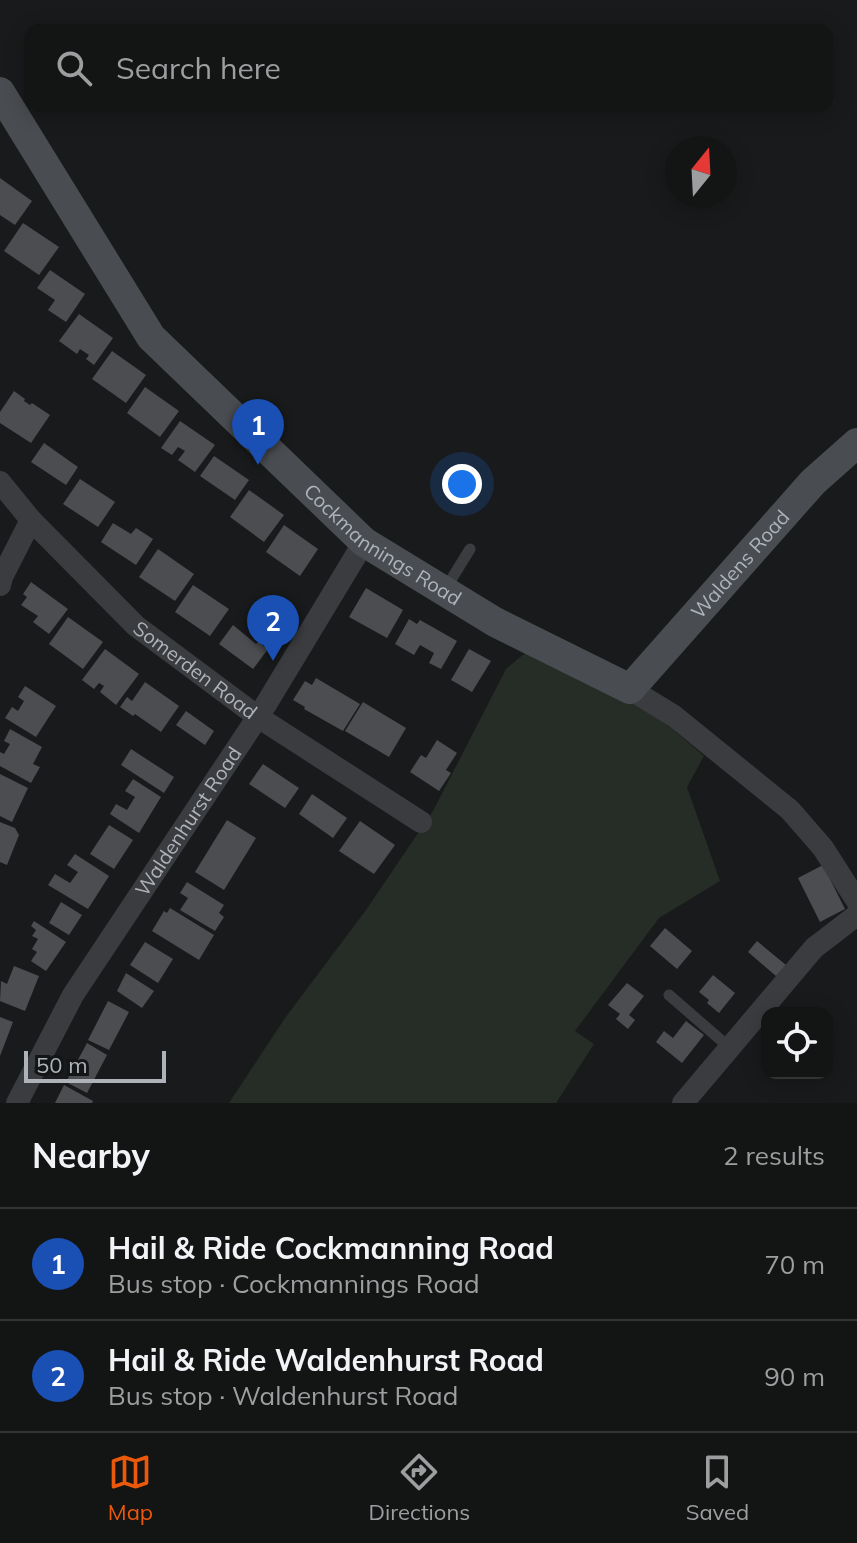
<!DOCTYPE html>
<meta charset="utf-8">
<style>
body{margin:0;font-family:Mulish,sans-serif;background:#202122;color:#f1f3f6}
.controls{position:absolute;right:24px;bottom:24px;display:grid;overflow:hidden;border-radius:16px;box-shadow:0 4px 20px #0003}
.controls button{width:72px;height:72px;display:grid;place-items:center;padding:0;border:0;border-bottom:2px solid #323334;background:#131414;color:#f1f3f6;font:40px sans-serif}
.compass{position:absolute;left:665px;top:136px;width:72px;height:72px;border-radius:50%;background:#131414;box-shadow:0 4px 20px #0003;rotate:18deg}
.scale{position:absolute;left:24px;bottom:20px;width:142px;box-sizing:border-box;padding-left:8px;border:4px solid #adb3b9;border-top:0;font-size:22px;line-height:28px;white-space:nowrap;color:#adb3b9;-webkit-text-stroke:6px #141516;paint-order:stroke}
.you{position:absolute;left:462px;top:484px;width:28px;height:28px;margin:-20px;border:6px solid #fff;border-radius:50%;background:#1a73e8;box-shadow:0 0 0 12px #1a73e833}
.badge{display:grid;place-items:center;width:52px;height:52px;border-radius:50%;background:#ea580c;color:#fff;font-size:26px;font-weight:700}
.pin{position:absolute;translate:-50% -66px;filter:drop-shadow(0 2px 4px #0008)}
.pin::after{content:'';position:absolute;top:42px;width:28px;height:24px;background:inherit;clip-path:polygon(0 0,100% 0,50% 100%)}
.list{margin:0;padding:0;list-style:none}
h2{display:flex;justify-content:space-between;align-items:center;height:104px;margin:0;padding:0 32px;font-size:34px}
h2 small{font-size:26px;font-weight:400;color:#9d9ea0}
.list li{display:grid;grid-template-columns:52px 1fr auto;gap:24px;align-items:center;box-sizing:border-box;height:112px;padding:0 32px;border-top:2px solid #323334}
.list b{display:block;font-size:30px;white-space:nowrap}
.list p{margin:0;font-size:26px;white-space:nowrap;color:#9d9ea0}
.list em{font-size:26px;font-style:normal;color:#9d9ea0}
.icon{flex:none;width:44px;height:44px;fill:none;stroke:currentColor;stroke-width:2;stroke-linecap:round;stroke-linejoin:round}
.map{position:relative;flex:none;width:857px;height:1103px;overflow:hidden}
.search{position:absolute;background:#131414;box-shadow:0 4px 20px #0003;left:24px;right:24px;top:24px;height:88px;display:flex;align-items:center;gap:20px;box-sizing:border-box;padding:0 28px;border-radius:16px;color:#9d9ea0;font-size:30px}
.sheet{height:328px;background:#131414}
nav{display:flex;justify-content:space-around;align-items:center;box-sizing:border-box;height:112px;border-top:2px solid #323334;background:#131414;font-size:22px;color:#9d9ea0}
nav a{display:grid;justify-items:center;gap:4px}
nav .on{color:#ea580c}
.map>svg:first-child{display:block}
.green{fill:#262d26}
.building{fill:#4c4d50}
.lines{fill:none;stroke-linecap:round;stroke-linejoin:round}
.lane{stroke:#3b3c40;stroke-width:11}
.street{stroke:#3b3c40;stroke-width:22}
.secondary{stroke:#494c50;stroke-width:30}
.labels{text-anchor:middle;stroke-width:8;stroke-linejoin:round;paint-order:stroke}
.street-label{font-size:20px;fill:#adb3b9;stroke:#141516}
</style>
<div class="map">
<svg width="857" height="1103" viewBox="0 0 857 1103">
<rect width="100%" height="100%" fill="#191a1b"/>
<path class="green" d="M530,649L651,711L704,756L687,787L720,881L659,918L575,1031L594,1044L556,1103H229L285,1018L366,910L433,811L506,669Z"/>
<path class="building" d="M0,178L32,201L15,225L0,215Z
M23,223L59,247L39,275L4,251Z
M50,270L85,294L66,322L48,310L55,300L37,288Z
M79,314L113,338L94,365L86,359L89,355L80,349L77,354L59,341Z
M112,351L146,375L126,403L92,379Z
M145,387L179,411L160,437L127,413Z
M14,391L25,399L24,401L30,405L32,403L50,415L31,443L0,423V412Z
M180,421L215,445L195,472L178,460L185,451L178,447L172,455L161,448Z
M44,443L78,467L66,485L31,462Z
M214,456L249,480L235,500L200,476Z
M80,479L115,502L98,527L63,504Z
M249,490L284,515L264,542L230,517Z
M113,523L131,534L136,528L153,539L136,565L101,542Z
M284,525L318,549L300,576L266,552Z
M158,549L194,574L175,601L139,577Z
M31,582L68,609L49,634L33,622L38,616L21,605L27,597L23,594Z
M193,585L229,609L210,636L175,612Z
M366,588L403,610L387,638L349,617Z
M68,617L103,642L83,669L49,644Z
M409,619L417,624L420,620L457,641L441,669L429,663L434,653L420,645L414,655L395,644Z
M233,625L256,644L258,642L268,649L253,669L219,644Z
M105,649L139,674L116,705L100,692L104,686L99,683L94,689L82,680Z
M469,649L491,661L472,692L451,680Z
M316,678L360,704L343,731L304,709L305,707L293,700L305,681L312,685Z
M145,682L179,706L161,732L135,714L133,716L120,707L127,697L132,701Z
M25,686L56,706L36,737L5,718L12,707L18,711L24,701L18,697Z
M363,702L406,728L389,757L345,731Z
M186,711L214,731L205,745L176,725Z
M10,729L42,747L33,764L40,767L31,783L0,766V752L4,754L10,744L4,741Z
M437,740L457,753L446,770L451,773L439,791L410,772L421,755L426,758Z
M131,749L174,777L164,793L121,765Z
M263,764L299,788L285,808L249,784Z
M0,774L28,788L12,822L0,816Z
M133,779L161,797L139,833L110,814L116,804L127,810L135,797L125,791Z
M312,794L347,818L333,838L299,814Z
M227,820L256,838L224,890L195,872Z
M360,821L395,845L374,874L339,851Z
M0,822L15,828L19,835L7,865L0,862Z
M109,825L133,840L114,869L90,854Z
M75,854L109,876L88,909L48,885L55,874L70,883L78,872L67,865Z
M823,865L845,909L820,922L798,878Z
M187,882L224,905L219,913L224,917L215,931L180,910L188,898L180,893Z
M61,902L82,915L69,935L49,923Z
M170,908L214,935L199,960L152,931L164,911L167,913Z
M34,921L66,942L46,971L31,961L37,952L32,949L38,939L32,936L36,930L31,926Z
M665,928L692,951L677,969L650,946Z
M757,941L786,965L776,976L748,952Z
M145,942L173,959L158,983L130,965Z
M14,966L39,976L25,1011L0,1001L1,981L7,984Z
M126,973L154,991L142,1008L117,991Z
M713,975L735,993L719,1013L707,1003L709,1000L699,992Z
M627,983L644,996L629,1015L635,1020L628,1029L616,1019L620,1014L608,1005Z
M108,1001L129,1012L109,1050L88,1040Z
M0,1017L13,1022L0,1056Z
M686,1021L704,1035L682,1063L656,1042L664,1031L673,1038Z
M87,1043L107,1055L87,1093L66,1082Z
M64,1085L93,1101L92,1103H55Z"/>
<g class="lines">
<path class="lane" d="M446,588L470,549
M669,995L730,1048"/>
<g class="street">
<path id="s1" d="M0,482L31,520L136,626L258,717L421,822"/>
<path d="M0,585L2,577L31,520"/>
<path d="M630,689L674,716L790,810L823,848L857,901"/>
<path id="s2" d="M17,1103L73,995L265,706L364,542"/>
<path d="M683,1103L814,948L857,915"/>
</g>
<path class="secondary" id="s3" d="M0,92L151,337L364,542L495,622L630,689L813,482L857,443"/>
</g>
<g class="labels">
<g class="street-label">
<text dy="7" stroke="none"><textPath href="#s3" startOffset="600">Cockmannings Road</textPath></text>
<text dy="7" stroke="none"><textPath href="#s3" startOffset="1054">Waldens Road</textPath></text>
<text dy="7" stroke="none"><textPath href="#s1" startOffset="272">Somerden Road</textPath></text>
<text dy="7" stroke="none"><textPath href="#s2" startOffset="330">Waldenhurst Road</textPath></text>
</g>
</g>
</svg>
<div class="controls">
<button><svg class="icon" aria-label="locate" viewBox="0 0 24 24"><circle cx="12" cy="12" r="6"/><path d="M12 2v4M12 18v4M2 12h4M18 12h4"/></svg></button>
</div>
<svg class="compass" viewBox="-18 -18 36 36"><path d="M0-13l5 13h-10z" fill="#e53935"/><path d="M0 13l5-13h-10z" fill="#9d9ea0"/></svg>
<div class="scale">50 m</div>
<div class="you"></div>
<div class="pin badge" style="left:258px;top:465px;background:#1a4fb4">1</div>
<div class="pin badge" style="left:273px;top:661px;background:#1a4fb4">2</div>
<div class="search"><svg class="icon" aria-label="search" viewBox="0 0 24 24"><circle cx="10" cy="10" r="6"/><path d="M15 15l6 6"/></svg>Search here</div>
</div>
<section class="sheet">
<h2>Nearby<small>2 results</small></h2>
<ul class="list">
<li><span class="badge" style="background:#1a4fb4">1</span><div><b>Hail &amp; Ride Cockmanning Road</b><p>Bus stop · Cockmannings Road</p></div><em>70 m</em></li>
<li><span class="badge" style="background:#1a4fb4">2</span><div><b>Hail &amp; Ride Waldenhurst Road</b><p>Bus stop · Waldenhurst Road</p></div><em>90 m</em></li>
</ul>
</section>
<nav>
<a class="on"><svg class="icon" aria-label="map" viewBox="0 0 24 24"><path d="M3 6l6-2 6 2 6-2v14l-6 2-6-2-6 2zM9 4v14M15 6v14"/></svg>Map</a>
<a><svg class="icon" aria-label="directions" viewBox="0 0 24 24"><path d="M12 3l9 9-9 9-9-9zM9 14v-3h6M13 9l2 2-2 2"/></svg>Directions</a>
<a><svg class="icon" aria-label="saved" viewBox="0 0 24 24"><path d="M7 4h10v16l-5-4-5 4z"/></svg>Saved</a>
</nav>
